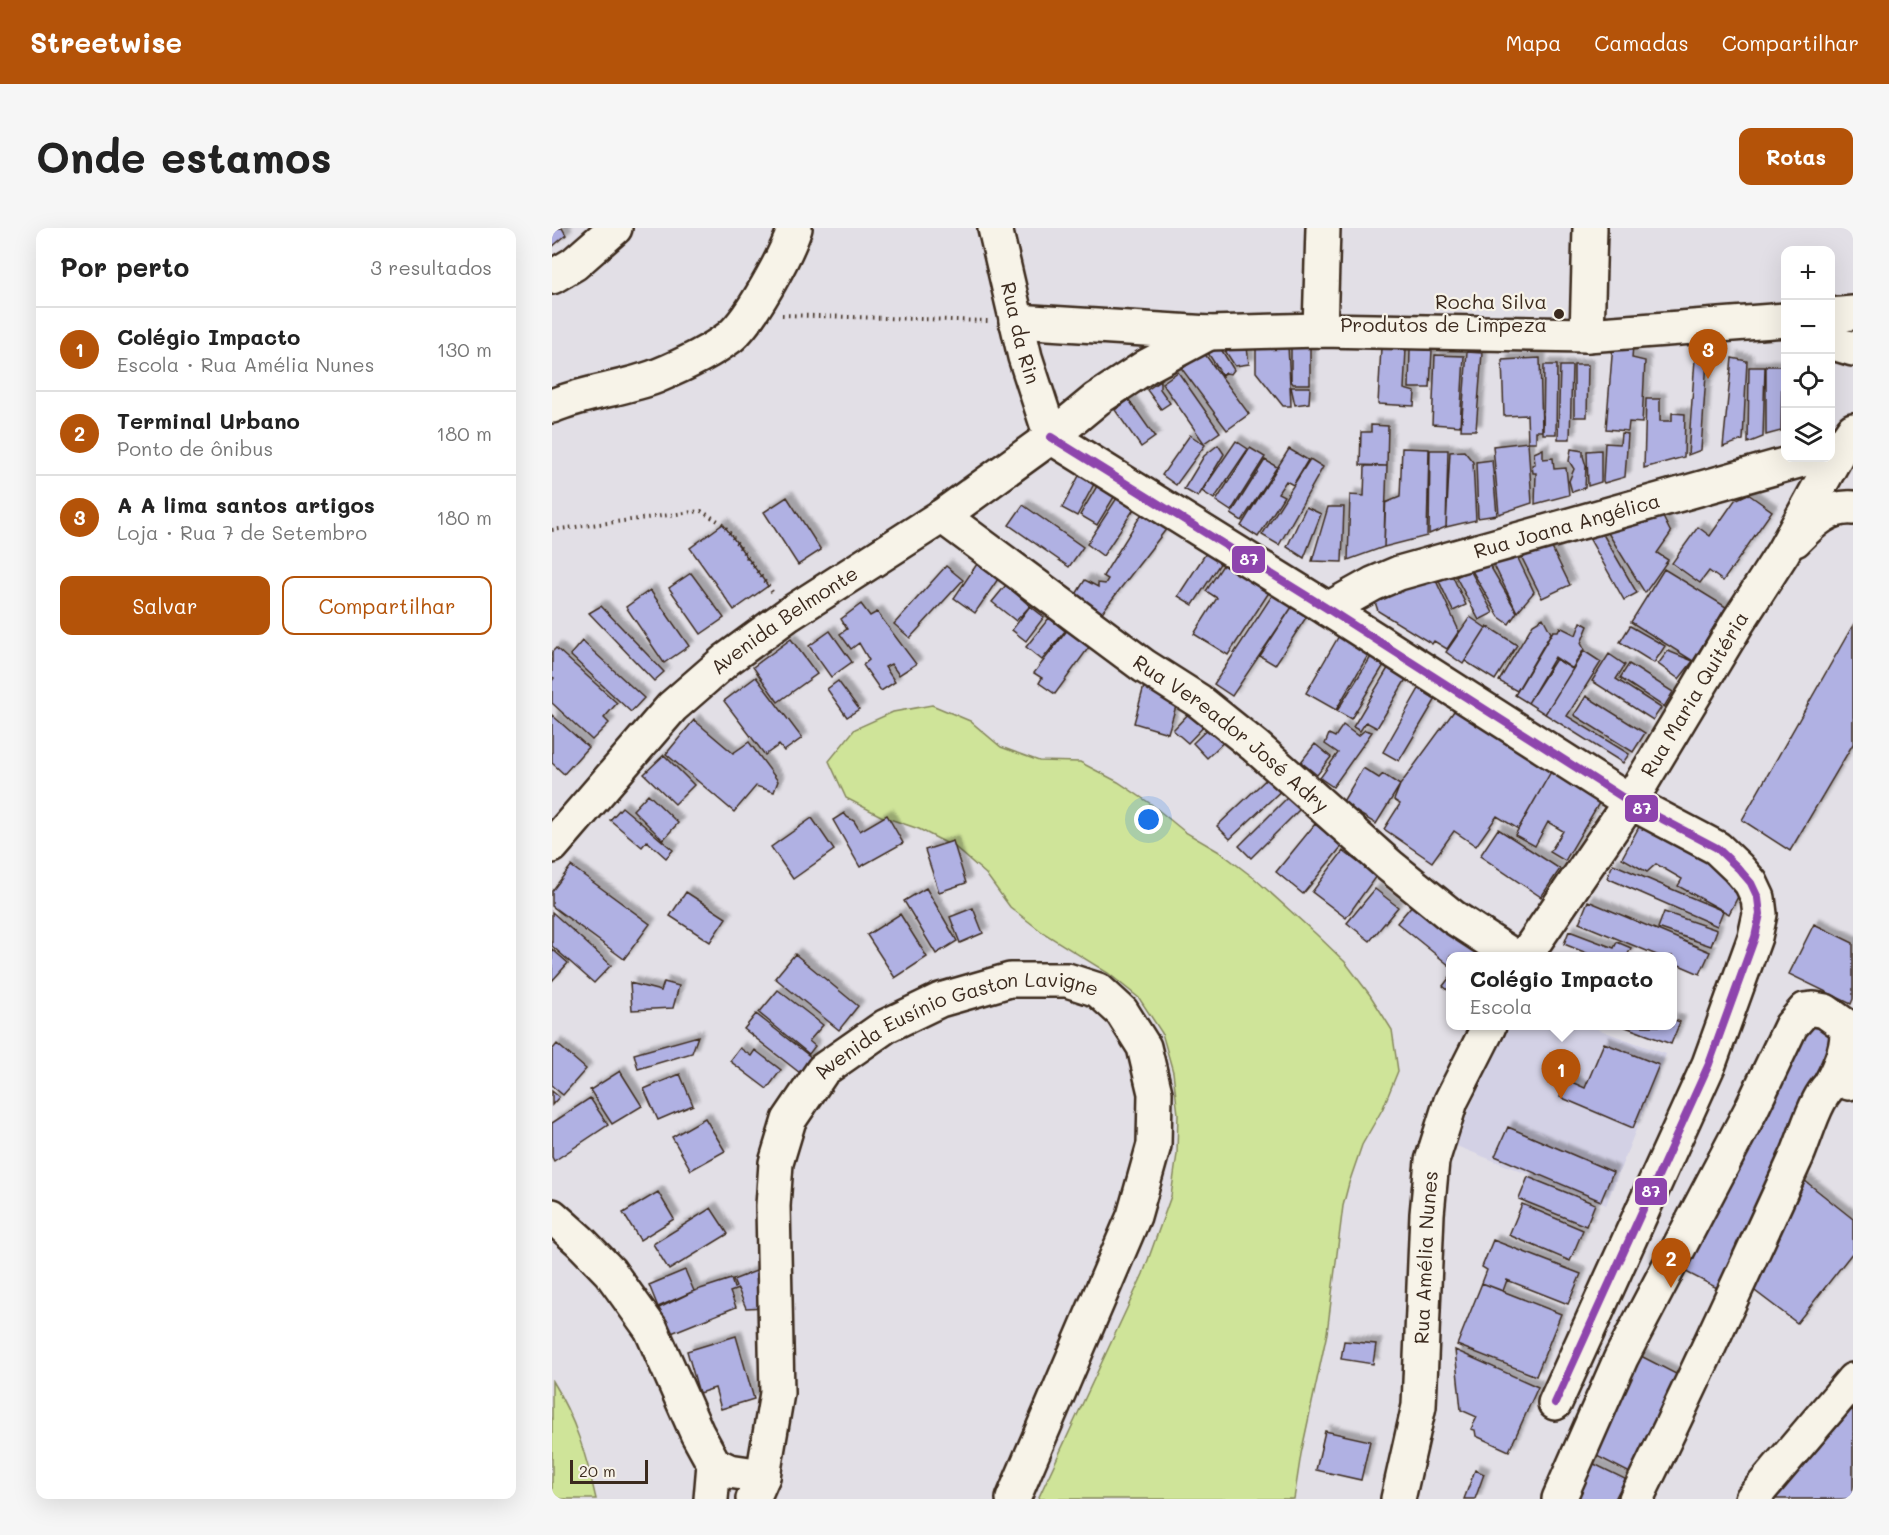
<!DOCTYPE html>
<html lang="pt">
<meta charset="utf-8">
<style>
body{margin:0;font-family:Mali,sans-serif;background:#f6f6f6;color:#222}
.controls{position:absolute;right:18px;top:18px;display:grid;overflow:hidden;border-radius:12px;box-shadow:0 6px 24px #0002}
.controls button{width:54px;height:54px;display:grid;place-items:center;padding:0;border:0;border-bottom:2px solid #e0e0e0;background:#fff;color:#222;font:30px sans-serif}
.scale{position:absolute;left:18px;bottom:15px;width:78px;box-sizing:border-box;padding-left:6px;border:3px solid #3b2a1e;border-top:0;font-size:16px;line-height:21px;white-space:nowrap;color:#3b2a1e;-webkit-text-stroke:4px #f7f3e8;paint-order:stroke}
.you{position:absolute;left:597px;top:592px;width:21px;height:21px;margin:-15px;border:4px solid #fff;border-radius:50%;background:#1a73e8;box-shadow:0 0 0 9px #1a73e833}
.badge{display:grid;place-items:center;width:39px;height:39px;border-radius:50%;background:#b45309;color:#fff;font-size:20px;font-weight:700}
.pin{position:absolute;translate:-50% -50px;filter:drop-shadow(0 2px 3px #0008)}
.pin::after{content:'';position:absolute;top:32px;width:21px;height:18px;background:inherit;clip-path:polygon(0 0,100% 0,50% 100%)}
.popup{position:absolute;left:894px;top:724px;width:231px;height:78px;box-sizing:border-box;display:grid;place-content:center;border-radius:12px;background:#fff;filter:drop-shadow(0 2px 4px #0005);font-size:20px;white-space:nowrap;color:#767676}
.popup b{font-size:22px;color:#222}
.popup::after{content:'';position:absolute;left:50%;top:100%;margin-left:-12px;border:12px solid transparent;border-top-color:#fff}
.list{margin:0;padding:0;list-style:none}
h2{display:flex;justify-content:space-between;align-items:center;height:78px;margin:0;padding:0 24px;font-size:26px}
h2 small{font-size:20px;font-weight:400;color:#767676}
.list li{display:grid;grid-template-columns:39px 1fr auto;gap:18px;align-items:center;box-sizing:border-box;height:84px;padding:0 24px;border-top:2px solid #e0e0e0}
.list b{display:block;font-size:22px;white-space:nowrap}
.list p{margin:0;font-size:20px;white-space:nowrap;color:#767676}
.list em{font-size:20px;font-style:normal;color:#767676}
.actions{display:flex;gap:12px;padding:18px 24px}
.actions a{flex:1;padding:14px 0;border:2px solid #b45309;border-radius:12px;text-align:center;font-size:21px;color:#b45309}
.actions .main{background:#b45309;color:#fff}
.icon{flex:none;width:33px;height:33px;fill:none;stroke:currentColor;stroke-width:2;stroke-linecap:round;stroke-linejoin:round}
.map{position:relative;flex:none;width:1301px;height:1271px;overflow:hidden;border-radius:12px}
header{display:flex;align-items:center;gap:36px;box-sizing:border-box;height:84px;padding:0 30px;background:#b45309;color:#fff}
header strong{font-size:28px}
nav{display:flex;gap:33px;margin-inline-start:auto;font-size:21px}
.intro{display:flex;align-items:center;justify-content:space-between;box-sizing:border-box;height:144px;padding:0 36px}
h1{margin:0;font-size:42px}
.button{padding:15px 27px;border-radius:12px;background:#b45309;color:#fff;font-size:21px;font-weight:700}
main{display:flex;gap:36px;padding:0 36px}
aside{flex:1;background:#fff;border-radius:12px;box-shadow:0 6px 24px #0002}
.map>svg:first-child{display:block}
.built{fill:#d3d1e5}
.green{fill:#cfe499;stroke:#85875c;stroke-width:1.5}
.building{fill:#b0b1e3;stroke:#3b2a1e;stroke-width:1.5;filter:url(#shadow)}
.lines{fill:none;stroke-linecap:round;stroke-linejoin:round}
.minor-casing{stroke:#3b2a1e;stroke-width:38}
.major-casing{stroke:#3b2a1e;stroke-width:38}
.path{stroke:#3b2a1e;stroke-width:4;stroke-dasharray:1.5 4.5;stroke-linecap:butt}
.minor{stroke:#f7f3e8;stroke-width:33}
.major{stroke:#f7f3e8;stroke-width:33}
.bus-1-casing{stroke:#f7f3e8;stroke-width:12}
.bus-1{stroke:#8e44ad;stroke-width:8}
.poi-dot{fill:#3b2a1e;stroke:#f7f3e8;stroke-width:2}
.labels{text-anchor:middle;stroke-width:4.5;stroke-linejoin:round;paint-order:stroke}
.poi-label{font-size:20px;fill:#3b2a1e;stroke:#f7f3e8;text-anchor:end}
.street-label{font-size:20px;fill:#3b2a1e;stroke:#f7f3e8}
.line-badge{stroke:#f7f3e8;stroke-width:2}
.badge-label{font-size:16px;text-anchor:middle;font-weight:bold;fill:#fff}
</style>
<header>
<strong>Streetwise</strong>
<nav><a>Mapa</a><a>Camadas</a><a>Compartilhar</a></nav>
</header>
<div class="intro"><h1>Onde estamos</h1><a class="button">Rotas</a></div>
<main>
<aside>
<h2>Por perto<small>3 resultados</small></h2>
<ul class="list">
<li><span class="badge">1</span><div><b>Colégio Impacto</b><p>Escola · Rua Amélia Nunes</p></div><em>130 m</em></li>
<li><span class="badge">2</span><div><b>Terminal Urbano</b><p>Ponto de ônibus</p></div><em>180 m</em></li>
<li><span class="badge">3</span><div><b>A A lima santos artigos</b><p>Loja · Rua 7 de Setembro</p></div><em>180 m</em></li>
</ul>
<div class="actions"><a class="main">Salvar</a><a>Compartilhar</a></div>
</aside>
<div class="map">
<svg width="1301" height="1271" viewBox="0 0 1301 1271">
<defs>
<filter id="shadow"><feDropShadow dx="5.5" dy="-5.5" stdDeviation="1.5" flood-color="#0004"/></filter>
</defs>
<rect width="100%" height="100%" fill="#e2dfe6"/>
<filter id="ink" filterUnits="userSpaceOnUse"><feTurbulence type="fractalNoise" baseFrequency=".0167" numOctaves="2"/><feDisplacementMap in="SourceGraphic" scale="12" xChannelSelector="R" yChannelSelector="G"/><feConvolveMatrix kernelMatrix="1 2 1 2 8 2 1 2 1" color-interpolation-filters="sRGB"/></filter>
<g filter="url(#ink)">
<path class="built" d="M953,798H1037L1114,826L1054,977L902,917Z"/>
<path class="green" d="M380,477L418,493L449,519L487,533L528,534L566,554L599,576L633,604L669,625L702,650L764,706L793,734L818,767L840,802L846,843L831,880L810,917L797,955L791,978L775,1105L749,1226L742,1271H486L591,1046L619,968L625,926L626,886L621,844L610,805L587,770L556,745L490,704L458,679L434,646L404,620L367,601L329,588L294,570L277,533L303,501L341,484Z
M0,1153C24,1192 34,1227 44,1271H0Z"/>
<path class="building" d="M0,0H10L14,7L0,19Z
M704,116L736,117L739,178H731L704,144Z
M1061,116L1081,118L1080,130L1093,133L1090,195L1077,194L1076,203L1054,201Z
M739,117L758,118V156H741L739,153Z
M667,118L682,142L679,146L674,145L670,147L656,125Z
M695,119L697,136L683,138L672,121Z
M829,119L854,121L852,161L863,164L862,178L826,176Z
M858,121L880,122L878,160H857Z
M915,124L930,125L924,202H909Z
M652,125L697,186L675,202L630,141Z
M883,127L912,128L908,198L880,196Z
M988,130L990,203H984V214H976L975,187L952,188L950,132Z
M1180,130L1195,133L1191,212L1171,219Z
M1143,131L1155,132L1149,222L1136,227Z
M992,137H1005L1004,206H991Z
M1022,137H1036L1035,189H1022Z
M1008,138H1020L1018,211H1006Z
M1214,138H1230L1229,203L1214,207Z
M1197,139H1213L1211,209L1196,215Z
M626,144L668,204L652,215L610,155Z
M608,153V161L618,175L609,181L595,162Z
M739,159H758L757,175L743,177Z
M1094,171H1108V193H1120V185L1133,186L1132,229L1092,240Z
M577,172L603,209L589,219L563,182Z
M819,197L836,198L835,238L808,237L809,204H819Z
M1069,205L1076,206L1073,249L1052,255L1051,253L1053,215L1068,216Z
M638,207L653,217L624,257L610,247Z
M684,213L696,221L662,271L650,263Z
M976,214L980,275L947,286L941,218Z
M666,217L672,226L646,269L632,261L652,228Z
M698,220L713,229L679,283L664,273Z
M850,220L877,221L875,308L832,319L833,275L848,269Z
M737,221L756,232L741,257L734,253L726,265L732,268L706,309L689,298Z
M991,221V231L1001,230L1002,241L1014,240L1017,267L983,276L984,245H981L980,237L983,236L982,225Z
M1019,221L1031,223V228L1034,238L1033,260L1020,264L1017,253L1022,241L1017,233Z
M878,222H896L894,299L877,306Z
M1049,222V254L1036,258L1035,223Z
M912,223L921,234L924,292L894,299L898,224Z
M758,231L771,239L727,317L710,307Z
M713,232L725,239L690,293L679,286Z
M940,232L945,287L926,290L924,234Z
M813,238H835L832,319L796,332L798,267L812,268Z
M529,244L544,252L525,288L510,280Z
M545,258L562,269L545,297L528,287Z
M1196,266L1220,283L1171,353L1157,343L1148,355L1120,335L1146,299L1158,308L1183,272Z
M567,267L584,278L551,328L535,316Z
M235,269L269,322L246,337L212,284Z
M471,277L531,319L517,339L457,297Z
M754,279L769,286L752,330L735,319Z
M776,279H792L790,334L760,333Z
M1106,279L1119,305L1105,325L1116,332L1093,365L1053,300Z
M589,287L622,291L548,387L521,371L533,352L546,359V355L553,356L556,351L551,348Z
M171,296L216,358L182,382L138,320Z
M1048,301L1085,365L1072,372L1036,308Z
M998,316L1018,357L990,370L970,330Z
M656,322L671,331L641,377L626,368Z
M963,324L982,364L965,384L941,335Z
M673,334L718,363L676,427L642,406L665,370L654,363Z
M425,336L446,351L423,385L402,370Z
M937,336L965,384L957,396L947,389L919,341Z
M394,338L411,352L358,410L342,396Z
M1112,341L1174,379L1141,433L1079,394Z
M918,342L941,385L927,392L904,349Z
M880,344L907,403L895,421L882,413L880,416L826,383L820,365Z
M139,345L172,390L149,406L117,360Z
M900,347L914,377L901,383L887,353Z
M454,357L478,378L464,393L440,374Z
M98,362L137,418L112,435L74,379Z
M723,363L742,376L680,468L662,456Z
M309,376L318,388L325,384L364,436L347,447L339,436L333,439L343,454L329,463L311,437L317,432L307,415L299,421L288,406L295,401L289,391Z
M742,376L757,385L723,437L708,428Z
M49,378L112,444L102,453L37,385Z
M478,378L492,389L474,413L460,402Z
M918,389L934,400L911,436L894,424Z
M497,390L513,403L490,432L474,419Z
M991,390L999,405L965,463L947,453L981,396Z
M1029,394L1036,398L1029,415L1032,421L1020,441L1004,431L976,475L963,467L1001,403H1006L1008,399L1024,407Z
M1301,397V516L1238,623L1190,592Z
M935,398L965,417L943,452L913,433Z
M1078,398L1113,418L1102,435L1068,414Z
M517,400L540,415L503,466L487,455L490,450L482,445Z
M278,403L300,434L279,449L257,418Z
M788,406L818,424L784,482L754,465Z
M239,411L265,446L226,474L201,439Z
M30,413L92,470L79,484L18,427Z
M4,420L65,475L52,490L57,495L40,512L0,475V453L2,450L0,449V424Z
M1032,423L1049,434L1015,488L1077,526L1071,535L993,486Z
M1116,423L1141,433L1127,451L1106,436Z
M822,424L835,432L799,491L785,483Z
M1057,426L1073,437L1064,451L1109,480L1101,492L1040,453Z
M1003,429L1021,441L993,486L976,475Z
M839,435L857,446L825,500L814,494L808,503L801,499Z
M1077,436L1121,464L1112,479L1068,450Z
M204,449L250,510L232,523L227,517L213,527L172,473Z
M286,453L307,481L295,489L275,461Z
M592,458L627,468L616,505L582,495Z
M868,459L885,469L847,533L831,524Z
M1034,468L1093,505L1081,524L1022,487Z
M905,479L1000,542L966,601L945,588L924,618L902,603L880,634L832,601L848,576L842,572L848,557Z
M642,480L656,494L636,515L621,502Z
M0,487L36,519L12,546L0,535Z
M142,492L181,525L197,514L226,553L222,564L204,558L182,584L114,526Z
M665,492L679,507L655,530L641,515Z
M791,497L806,508L813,502L820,504L781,559L768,550L786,525L773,516L777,506L783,509Z
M763,516L779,529L765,547L749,534Z
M112,527L142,557L123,576L92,546Z
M811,540L827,550L831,546L848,557L824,596L790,575Z
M724,542L737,555L678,611L665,598Z
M1000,542L1050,570L1013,633L998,624L1011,603L996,594L983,618L963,607Z
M743,562L755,574L699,630L687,618Z
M96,566L126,595L111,612L81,582Z
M70,579L121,622L114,630L95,613L90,619L58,592Z
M292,585L295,589L302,593L308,603L335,587L351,615L308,639L281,592Z
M260,590L282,622L241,651L219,619Z
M763,596L790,618L751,666L724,644Z
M1088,597L1193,655L1177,686L1126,658L1130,651L1104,636L1095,644L1070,630Z
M946,601L1008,641L989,669L928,628Z
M401,613L414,655L387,664L373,622Z
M791,623L824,648L794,690L760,664Z
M1061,636L1171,683L1165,698L1055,650Z
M19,638L98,696L72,731L0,678V663Z
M374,660L405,713L384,726L352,673Z
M823,661L846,679L818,713L795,695Z
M134,664L174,690L158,714L118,688Z
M866,670L940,728H898V738L845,695Z
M1036,673L1158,724L1148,746L1120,734V728H1107L1027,695Z
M421,680L431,705L408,715L398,689Z
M0,684L59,737L42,755L0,718Z
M1112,684L1165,702L1159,718L1106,700Z
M348,686L375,729L343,750L315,707Z
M1262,696L1301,715V771L1299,776L1237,746Z
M1017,703L1062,720L1065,714L1079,720L1075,728H1042L1012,716Z
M0,721L16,735L0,753Z
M243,726L306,778L287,802L223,750Z
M898,749V764L891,758Z
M112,754L127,758L121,780L80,782L78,755L109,763Z
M226,762L271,797L257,813L263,818L257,826L207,785Z
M1261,784L1300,804L1169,1062L1130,1042Z
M204,786L260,830L248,845L192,801Z
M1120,791L1128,794L1119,816L1071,798H1120Z
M146,808L140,825L86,841L82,826Z
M1052,815L1107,837L1081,900L1008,869L1015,852L1033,860Z
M5,816L34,841L11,867L0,858V822Z
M188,820L199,828L203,822L229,842L215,861L178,833Z
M68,843L90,878L60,896L38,862Z
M128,846L141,877L106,892L92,861Z
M0,863L7,869L0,877Z
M38,870L56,897L2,933L0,929V895Z
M153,890L173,923L139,942L120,909Z
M956,899L1061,944L1049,973L943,928Z
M976,949L1043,976L1034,998L967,971Z
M1252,952L1301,991V1024L1245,1095L1199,1060Z
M106,964L122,991L88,1012L71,985Z
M970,976L1031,1002L1018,1033L957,1007Z
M159,980L176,1006L117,1042L101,1016Z
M941,1012L1029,1046L1016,1076L955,1052L951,1063L930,1055L935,1042L930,1039Z
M133,1042L142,1063L106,1079L97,1057Z
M204,1043L212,1047L214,1079L194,1080L186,1061L178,1064L184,1079L112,1108L104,1088L109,1086L107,1080L142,1063L179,1051L182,1060L184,1059L181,1052Z
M930,1055L1009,1086L984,1148L905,1117Z
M184,1108L202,1171L169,1181L163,1160L147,1165L135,1123Z
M792,1113L824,1116L821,1136L789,1131Z
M903,1122L986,1159L957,1223L924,1208L923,1202L919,1201L925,1189L909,1182Z
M1087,1127L1128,1148L1078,1245L1037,1224Z
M1301,1180V1271H1223Z
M773,1203L818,1213L809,1252L764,1242Z
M1032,1231L1073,1251L1063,1271H1012Z
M923,1242L932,1246L923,1271H912Z"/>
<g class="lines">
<defs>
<g id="minor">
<path id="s1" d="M443,0L473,129L499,209"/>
<path d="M0,49L22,36L63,0"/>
<path d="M1278,87L1301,85"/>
<path d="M464,93L657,105L768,102L1035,107L1234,92"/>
<path d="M768,102L771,0"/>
<path d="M1035,107L1038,0"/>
<path d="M1278,114L1301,121"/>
<path d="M0,178C33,164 71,161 105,148C129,138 157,125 178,109C199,92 234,27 243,0"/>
<path d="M499,209L776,381L1078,574L1165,620L1186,640L1199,655L1206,670L1208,686L1203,709L1157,836L1003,1175"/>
<path id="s2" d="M390,288L592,438L647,473L703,518L838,638L901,689L961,728"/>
<path id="s3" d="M776,381L821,356L847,345L1257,230"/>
<path id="s4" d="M0,618L120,479L174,432L237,386L390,288L499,209L545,171L595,138L657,105"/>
<path d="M0,988L28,1013L58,1044L99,1101L145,1205L162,1236L177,1243L211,1248"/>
<path d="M159,1271L162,1236"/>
<path id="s5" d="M201,1271L211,1248L225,1165L221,978L224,935L237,892L271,842L334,798L388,772L458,752H515L546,762L570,784L592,819L603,865L602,917L582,988L461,1271"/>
<path d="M1007,1271L1069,1130L1200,880L1239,798L1253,782L1262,781L1273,783L1294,798C1298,817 1288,838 1279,855"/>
<path d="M1084,1271C1139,1159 1191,1046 1243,932C1255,908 1263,862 1288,850L1297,855"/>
<path d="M1200,1271L1301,1152"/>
</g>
<g id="major">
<path d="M1243,312C1259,296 1276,278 1301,280"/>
<path id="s6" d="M973,728L1078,574L1186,394L1231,324L1288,221L1301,202"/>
<path id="s7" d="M846,1271L867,1178L875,986L880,933L899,873L937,798"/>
</g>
</defs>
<use href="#minor" class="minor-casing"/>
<use href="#major" class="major-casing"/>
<path class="path" d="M230,87L436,93
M0,302L149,283L171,296L221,365"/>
<use href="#minor" class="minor"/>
<use href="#major" class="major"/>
<defs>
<path id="bus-1" d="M499,209L776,381L1078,574L1165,620L1186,640L1199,655L1206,670L1208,686L1203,709L1157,836L1003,1175"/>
</defs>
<use href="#bus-1" class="bus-1-casing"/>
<use href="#bus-1" class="bus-1"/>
</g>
</g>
<circle class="poi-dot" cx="1007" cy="86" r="6"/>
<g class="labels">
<g class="poi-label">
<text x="995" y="81">Rocha Silva<tspan x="995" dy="23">Produtos de Limpeza</tspan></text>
</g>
<g class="street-label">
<text dy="7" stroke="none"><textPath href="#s1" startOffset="108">Rua da Rin</textPath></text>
<text dy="7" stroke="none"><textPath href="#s3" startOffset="254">Rua Joana Angélica</textPath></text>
<text dy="7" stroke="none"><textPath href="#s4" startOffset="326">Avenida Belmonte</textPath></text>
<text dy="7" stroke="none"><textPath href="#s6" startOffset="312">Rua Maria Quitéria</textPath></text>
<text dy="7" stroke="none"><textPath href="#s2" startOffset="362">Rua Vereador José Adry</textPath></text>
<text dy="7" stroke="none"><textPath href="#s5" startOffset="590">Avenida Eusínio Gaston Lavigne</textPath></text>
<text dy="7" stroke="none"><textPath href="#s7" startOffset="244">Rua Amélia Nunes</textPath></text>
</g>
</g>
<g class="line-badge">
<rect x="679" y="317" width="35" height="29" rx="6" fill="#8e44ad"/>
<rect x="1072" y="566" width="35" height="29" rx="6" fill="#8e44ad"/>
<rect x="1082" y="949" width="34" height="29" rx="6" fill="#8e44ad"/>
</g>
<g class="badge-label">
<text x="697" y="337">87</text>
<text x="1090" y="586">87</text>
<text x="1099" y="969">87</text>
</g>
</svg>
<div class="controls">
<button>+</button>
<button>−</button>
<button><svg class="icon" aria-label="locate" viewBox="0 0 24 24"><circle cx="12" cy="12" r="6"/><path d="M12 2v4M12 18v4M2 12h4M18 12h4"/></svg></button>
<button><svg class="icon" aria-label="layers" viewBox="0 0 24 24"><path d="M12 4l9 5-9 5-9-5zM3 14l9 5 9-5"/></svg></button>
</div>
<div class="scale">20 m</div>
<div class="you"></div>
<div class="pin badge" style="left:1009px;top:871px">1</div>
<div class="popup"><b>Colégio Impacto</b>Escola</div>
<div class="pin badge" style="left:1119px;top:1060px">2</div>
<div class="pin badge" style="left:1156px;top:151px">3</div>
</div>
</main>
